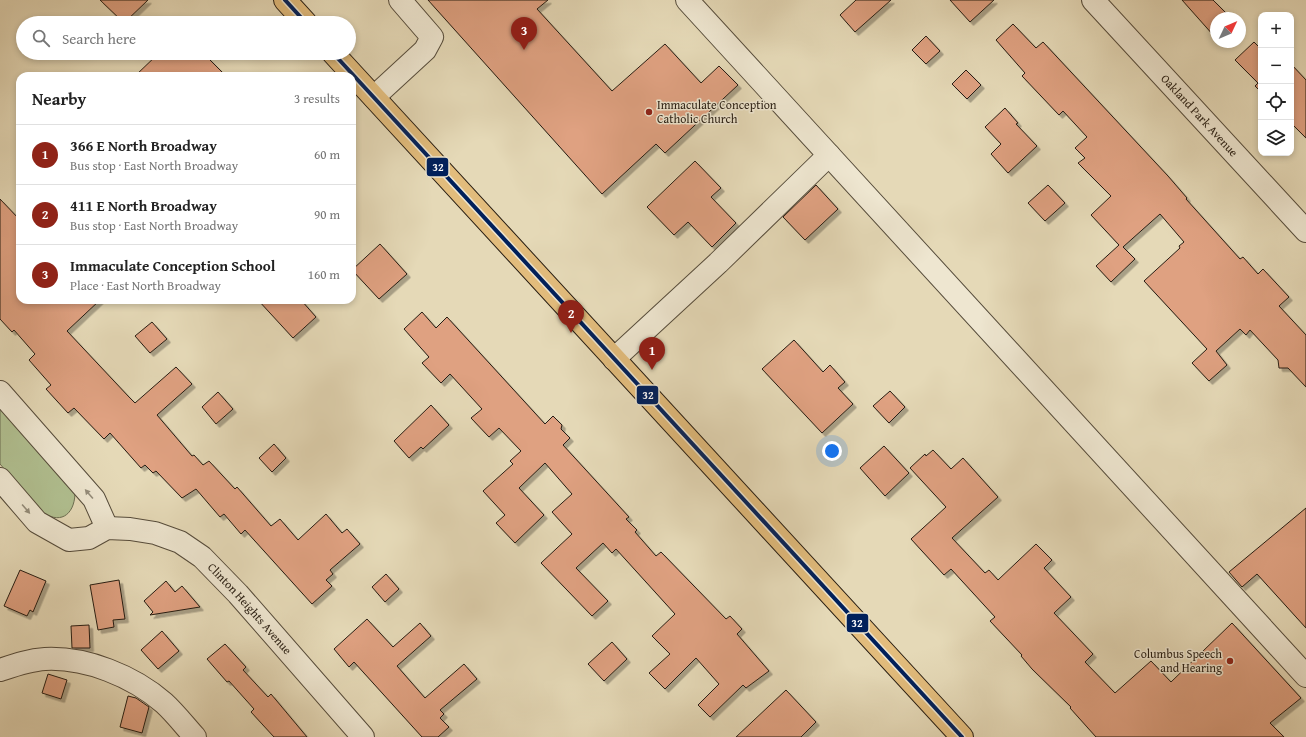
<!DOCTYPE html>
<meta charset="utf-8">
<style>
body{margin:0;font-family:"Gentium Book Plus",serif;background:#f6f6f6;color:#222}
.controls{position:absolute;right:12px;top:12px;display:grid;overflow:hidden;border-radius:8px;box-shadow:0 2px 6px #0003}
.controls button{width:36px;height:36px;display:grid;place-items:center;padding:0;border:0;border-bottom:1px solid #e0e0e0;background:#fff;color:#222;font:20px sans-serif}
.compass{position:absolute;left:1210px;top:12px;width:36px;height:36px;border-radius:50%;background:#fff;box-shadow:0 2px 6px #0003;rotate:46deg}
.you{position:absolute;left:832px;top:451px;width:14px;height:14px;margin:-10px;border:3px solid #fff;border-radius:50%;background:#1a73e8;box-shadow:0 0 0 6px #1a73e833}
.badge{display:grid;place-items:center;width:26px;height:26px;border-radius:50%;background:#8f2418;color:#fff;font-size:13px;font-weight:700}
.pin{position:absolute;translate:-50% -33px;filter:drop-shadow(0 1px 2px #0008)}
.pin::after{content:'';position:absolute;top:21px;width:14px;height:12px;background:inherit;clip-path:polygon(0 0,100% 0,50% 100%)}
.list{margin:0;padding:0;list-style:none}
h2{display:flex;justify-content:space-between;align-items:center;height:52px;margin:0;padding:0 16px;font-size:17px}
h2 small{font-size:13px;font-weight:400;color:#767676}
.list li{display:grid;grid-template-columns:26px 1fr auto;gap:12px;align-items:center;box-sizing:border-box;height:60px;padding:0 16px;border-top:1px solid #e0e0e0}
.list b{display:block;font-size:15px;white-space:nowrap}
.list p{margin:0;font-size:13px;white-space:nowrap;color:#767676}
.list em{font-size:13px;font-style:normal;color:#767676}
.icon{flex:none;width:22px;height:22px;fill:none;stroke:currentColor;stroke-width:2;stroke-linecap:round;stroke-linejoin:round}
.map{position:relative;flex:none;width:1306px;height:737px;overflow:hidden}
.search{position:absolute;background:#fff;box-shadow:0 2px 6px #0003;left:16px;top:16px;width:340px;height:44px;display:flex;align-items:center;gap:10px;box-sizing:border-box;padding:0 14px;border-radius:22px;color:#767676;font-size:15px}
.panel{position:absolute;background:#fff;box-shadow:0 2px 6px #0003;left:16px;top:72px;width:340px;height:232px;border-radius:12px}
.map>svg:first-child{display:block}
.green{fill:#b1c091;stroke:#6c6e52}
.building{fill:#dfa181;stroke:#271d12;filter:url(#shadow)}
.lines{fill:none;stroke-linecap:round;stroke-linejoin:round}
.minor-casing{stroke:#564c3b;stroke-width:24}
.major-casing{stroke:#271d12;stroke-width:24}
.minor{stroke:#eee6d0;stroke-width:22}
.major{stroke:#e2bc7c;stroke-width:22}
.bus-1-casing{stroke:#eee6d0;stroke-width:7}
.bus-1{stroke:#00205b;stroke-width:4}
.oneway{fill:#948c7a}
.poi-dot{fill:#8f2418;stroke:#eee6d0;stroke-width:1.5}
.labels{text-anchor:middle;stroke-width:3;stroke-linejoin:round;paint-order:stroke}
.poi-label{font-size:12px;fill:#271d12;stroke:#eee6d0;text-anchor:start}
.street-label{font-size:12px;fill:#271d12;stroke:#eee6d0}
.line-badge{stroke:#eee6d0;stroke-width:1.5}
.badge-label{font-size:11px;text-anchor:middle;font-weight:bold;fill:#fff}
</style>
<div class="map">
<svg width="1306" height="737" viewBox="0 0 1306 737">
<defs>
<filter id="shadow"><feDropShadow dx="3.5" dy="3.5" stdDeviation="0" flood-color="#0004"/></filter>
</defs>
<rect width="100%" height="100%" fill="#e5d9b7"/>
<filter id="stains"><feTurbulence type="fractalNoise" baseFrequency=".005" numOctaves="4"/><feColorMatrix values="0 0 0 0 .2 0 0 0 0 .09 0 0 0 0 .02 0 0 0 .5 -.17"/></filter>
<radialGradient id="worn" r=".72"><stop offset=".6" stop-color="#630" stop-opacity="0"/><stop offset="1" stop-color="#630" stop-opacity=".3"/></radialGradient>
<path class="green" d="M0,405L75,494C74,516 59,525 41,511L0,464Z"/>
<path class="building" d="M100,0H148L124,23Z
M428,0H548L537,9L612,91L665,44L701,83L719,66L738,85L665,153L656,144L602,194Z
M856,0H891L855,32L840,15Z
M950,0H994L970,22Z
M1182,0H1213L1231,18H1216V34L1214,36Z
M1013,24L1036,48L1043,42L1168,176L1187,198L1186,199L1240,259L1243,257L1258,274L1263,269L1289,297L1279,306L1306,335V387L1288,368H1279L1278,360L1250,330L1246,335L1240,329L1216,351L1227,365L1209,381L1192,363L1207,349L1144,281L1180,248L1179,246L1184,242L1160,214L1123,247L1135,259L1111,282L1096,266L1119,245L1091,215L1111,196L1078,163L1085,158L1075,148L1087,137L1063,111L1059,115L1022,76L1025,73L996,40Z
M926,36L940,51L926,64L912,50Z
M1254,42L1261,49V92L1255,86L1258,83L1235,60Z
M159,53H203L226,76H135Z
M1291,64L1306,80V138L1291,123Z
M966,70L981,85L967,99L952,84Z
M1005,108L1018,123L1016,124L1037,146L1008,173L991,154L1001,144L985,127Z
M695,161L721,188L711,197L736,223L712,247L688,222L674,235L647,207Z
M816,185L838,209L805,240L783,217Z
M1048,185L1065,203L1045,221L1028,203Z
M0,199L20,220V300H100L67,331L129,397L135,403L176,367L192,384L157,415L192,456L194,455L203,465L209,461L235,489L237,487L271,526L280,519L298,540L326,514L342,533L347,529L360,544L330,570L333,574L326,580L332,586L312,604L245,530L241,534L224,514L220,517L196,489L182,498L156,471L153,473L145,465L141,468L110,433L104,439L74,408L68,413L46,389L51,385L29,360L35,354L14,330L12,332L0,319Z
M380,244L407,274L379,299L352,270Z
M258,300H301L316,317L293,338Z
M422,312L436,328L447,317L545,424L553,416L562,425L561,429L570,438L563,445L629,517L626,519L637,530L635,532L656,556L661,552L726,619L730,616L742,629L737,634L769,671L746,688L743,685L710,717L698,705L719,684L696,658L665,689L649,673L670,654L652,636L675,614L616,549L612,553L603,543L576,568L608,601L592,616L541,563L572,534L552,512L572,494L545,463L519,488L544,515L515,543L496,523L505,515L483,491L513,464L510,461L521,451L499,428L489,437L471,418L482,409L450,374L441,383L422,363L429,357L404,329Z
M152,322L167,339L150,353L135,336Z
M794,340L823,372L830,365L845,382L838,388L853,404L822,433L762,369Z
M890,391L905,407L889,423L873,406Z
M218,392L233,409L216,424L202,407Z
M431,405L449,425L423,449L421,447L409,458L394,441Z
M274,444L286,458L272,472L259,458Z
M884,446L909,473L885,496L860,468Z
M933,450L951,469L963,458L998,497L952,538L985,573L989,570L998,580L1036,544L1052,560L1044,568L1071,597L1054,613L1093,654L1085,662L1115,693L1151,661L1171,682L1232,623L1301,698L1270,723L1284,737H1096L1070,708L1071,707L1032,669L1021,656L1022,655L990,621L995,617L951,569L944,575L911,539L946,507L910,468L925,454L926,456Z
M1306,508V628L1257,574L1242,587L1229,572Z
M20,570L46,581L33,612L30,610L27,616L4,606Z
M386,574L399,589L385,602L372,587Z
M119,580L125,619L113,620L114,627L98,630L90,585Z
M166,581L175,592L182,586L200,607L150,615L153,612L144,601Z
M367,619L393,647L420,623L431,636L397,666L425,698L464,664L477,679L440,710L444,714L440,718L449,727L438,737H422L354,662L349,667L334,649Z
M89,625L90,648H72L71,626Z
M162,631L179,651L158,669L141,650Z
M612,642L627,659L604,681L588,664Z
M225,644L246,667L243,670L268,697L271,694L307,737H274L251,712L254,709L229,681L227,682L207,659Z
M48,674L67,680L61,699L42,693Z
M786,690L816,722L801,737H736Z
M128,696L136,698L149,707L142,733L120,727Z"/>
<g class="lines">
<defs>
<g id="minor">
<path d="M687,0L1306,676"/>
<path id="s1" d="M1093,0L1306,231"/>
<path d="M374,97L425,50L432,37L400,0"/>
<path d="M614,359L718,263L829,155"/>
<path d="M0,392L94,499L107,528"/>
<path id="s2" d="M0,479L37,522L69,540L89,538L107,528L130,529L155,533L180,542L202,557L238,594L363,737"/>
<path d="M0,670C15,665 29,660 45,659C86,657 133,676 164,703C175,713 185,726 195,737"/>
</g>
<path id="major" d="M285,0L306,23
M333,53L962,737"/>
</defs>
<use href="#minor" class="minor-casing"/>
<use href="#major" class="major-casing"/>
<use href="#minor" class="minor"/>
<use href="#major" class="major"/>
<defs>
<path id="bus-1" d="M285,0L306,23
M333,53L962,737"/>
</defs>
<use href="#bus-1" class="bus-1-casing"/>
<use href="#bus-1" class="bus-1"/>
</g>
<defs><path id="oneway-solid" d="M-6-.8H1V-3.2L6.5 0L1 3.2V.8H-6Z"/></defs>
<g class="oneway">
<use href="#oneway-solid" transform="translate(89 494) rotate(-131)"/>
<use href="#oneway-solid" transform="translate(26 509) rotate(49)"/>
</g>
<g class="poi-dot">
<circle cx="649" cy="112" r="4"/>
<circle cx="1230" cy="661" r="4"/>
</g>
<g class="labels">
<g class="poi-label">
<text x="657" y="109">Immaculate Conception<tspan x="657" dy="14">Catholic Church</tspan></text>
<text x="1222" y="658" text-anchor="end">Columbus Speech<tspan x="1222" dy="14">and Hearing</tspan></text>
</g>
<g class="street-label">
<text dy="4" stroke="none"><textPath href="#s1" startOffset="157">Oakland Park Avenue</textPath></text>
<text dy="4" stroke="none"><textPath href="#s2" startOffset="306">Clinton Heights Avenue</textPath></text>
</g>
</g>
<g class="line-badge">
<rect x="426" y="157" width="23" height="20" rx="4" fill="#00205b"/>
<rect x="636" y="385" width="23" height="20" rx="4" fill="#00205b"/>
<rect x="846" y="613" width="23" height="20" rx="4" fill="#00205b"/>
</g>
<g class="badge-label">
<text x="438" y="171">32</text>
<text x="648" y="399">32</text>
<text x="857" y="627">32</text>
</g>
<rect width="100%" height="100%" filter="url(#stains)"/>
<rect width="100%" height="100%" fill="url(#worn)"/>
</svg>
<div class="controls">
<button>+</button>
<button>−</button>
<button><svg class="icon" aria-label="locate" viewBox="0 0 24 24"><circle cx="12" cy="12" r="6"/><path d="M12 2v4M12 18v4M2 12h4M18 12h4"/></svg></button>
<button><svg class="icon" aria-label="layers" viewBox="0 0 24 24"><path d="M12 4l9 5-9 5-9-5zM3 14l9 5 9-5"/></svg></button>
</div>
<svg class="compass" viewBox="-18 -18 36 36"><path d="M0-13l5 13h-10z" fill="#e53935"/><path d="M0 13l5-13h-10z" fill="#767676"/></svg>
<div class="you"></div>
<div class="pin badge" style="left:652px;top:370px">1</div>
<div class="pin badge" style="left:571px;top:333px">2</div>
<div class="pin badge" style="left:524px;top:50px">3</div>
<div class="search"><svg class="icon" aria-label="search" viewBox="0 0 24 24"><circle cx="10" cy="10" r="6"/><path d="M15 15l6 6"/></svg>Search here</div>
<section class="panel">
<h2>Nearby<small>3 results</small></h2>
<ul class="list">
<li><span class="badge">1</span><div><b>366 E North Broadway</b><p>Bus stop · East North Broadway</p></div><em>60 m</em></li>
<li><span class="badge">2</span><div><b>411 E North Broadway</b><p>Bus stop · East North Broadway</p></div><em>90 m</em></li>
<li><span class="badge">3</span><div><b>Immaculate Conception School</b><p>Place · East North Broadway</p></div><em>160 m</em></li>
</ul>
</section>
</div>
